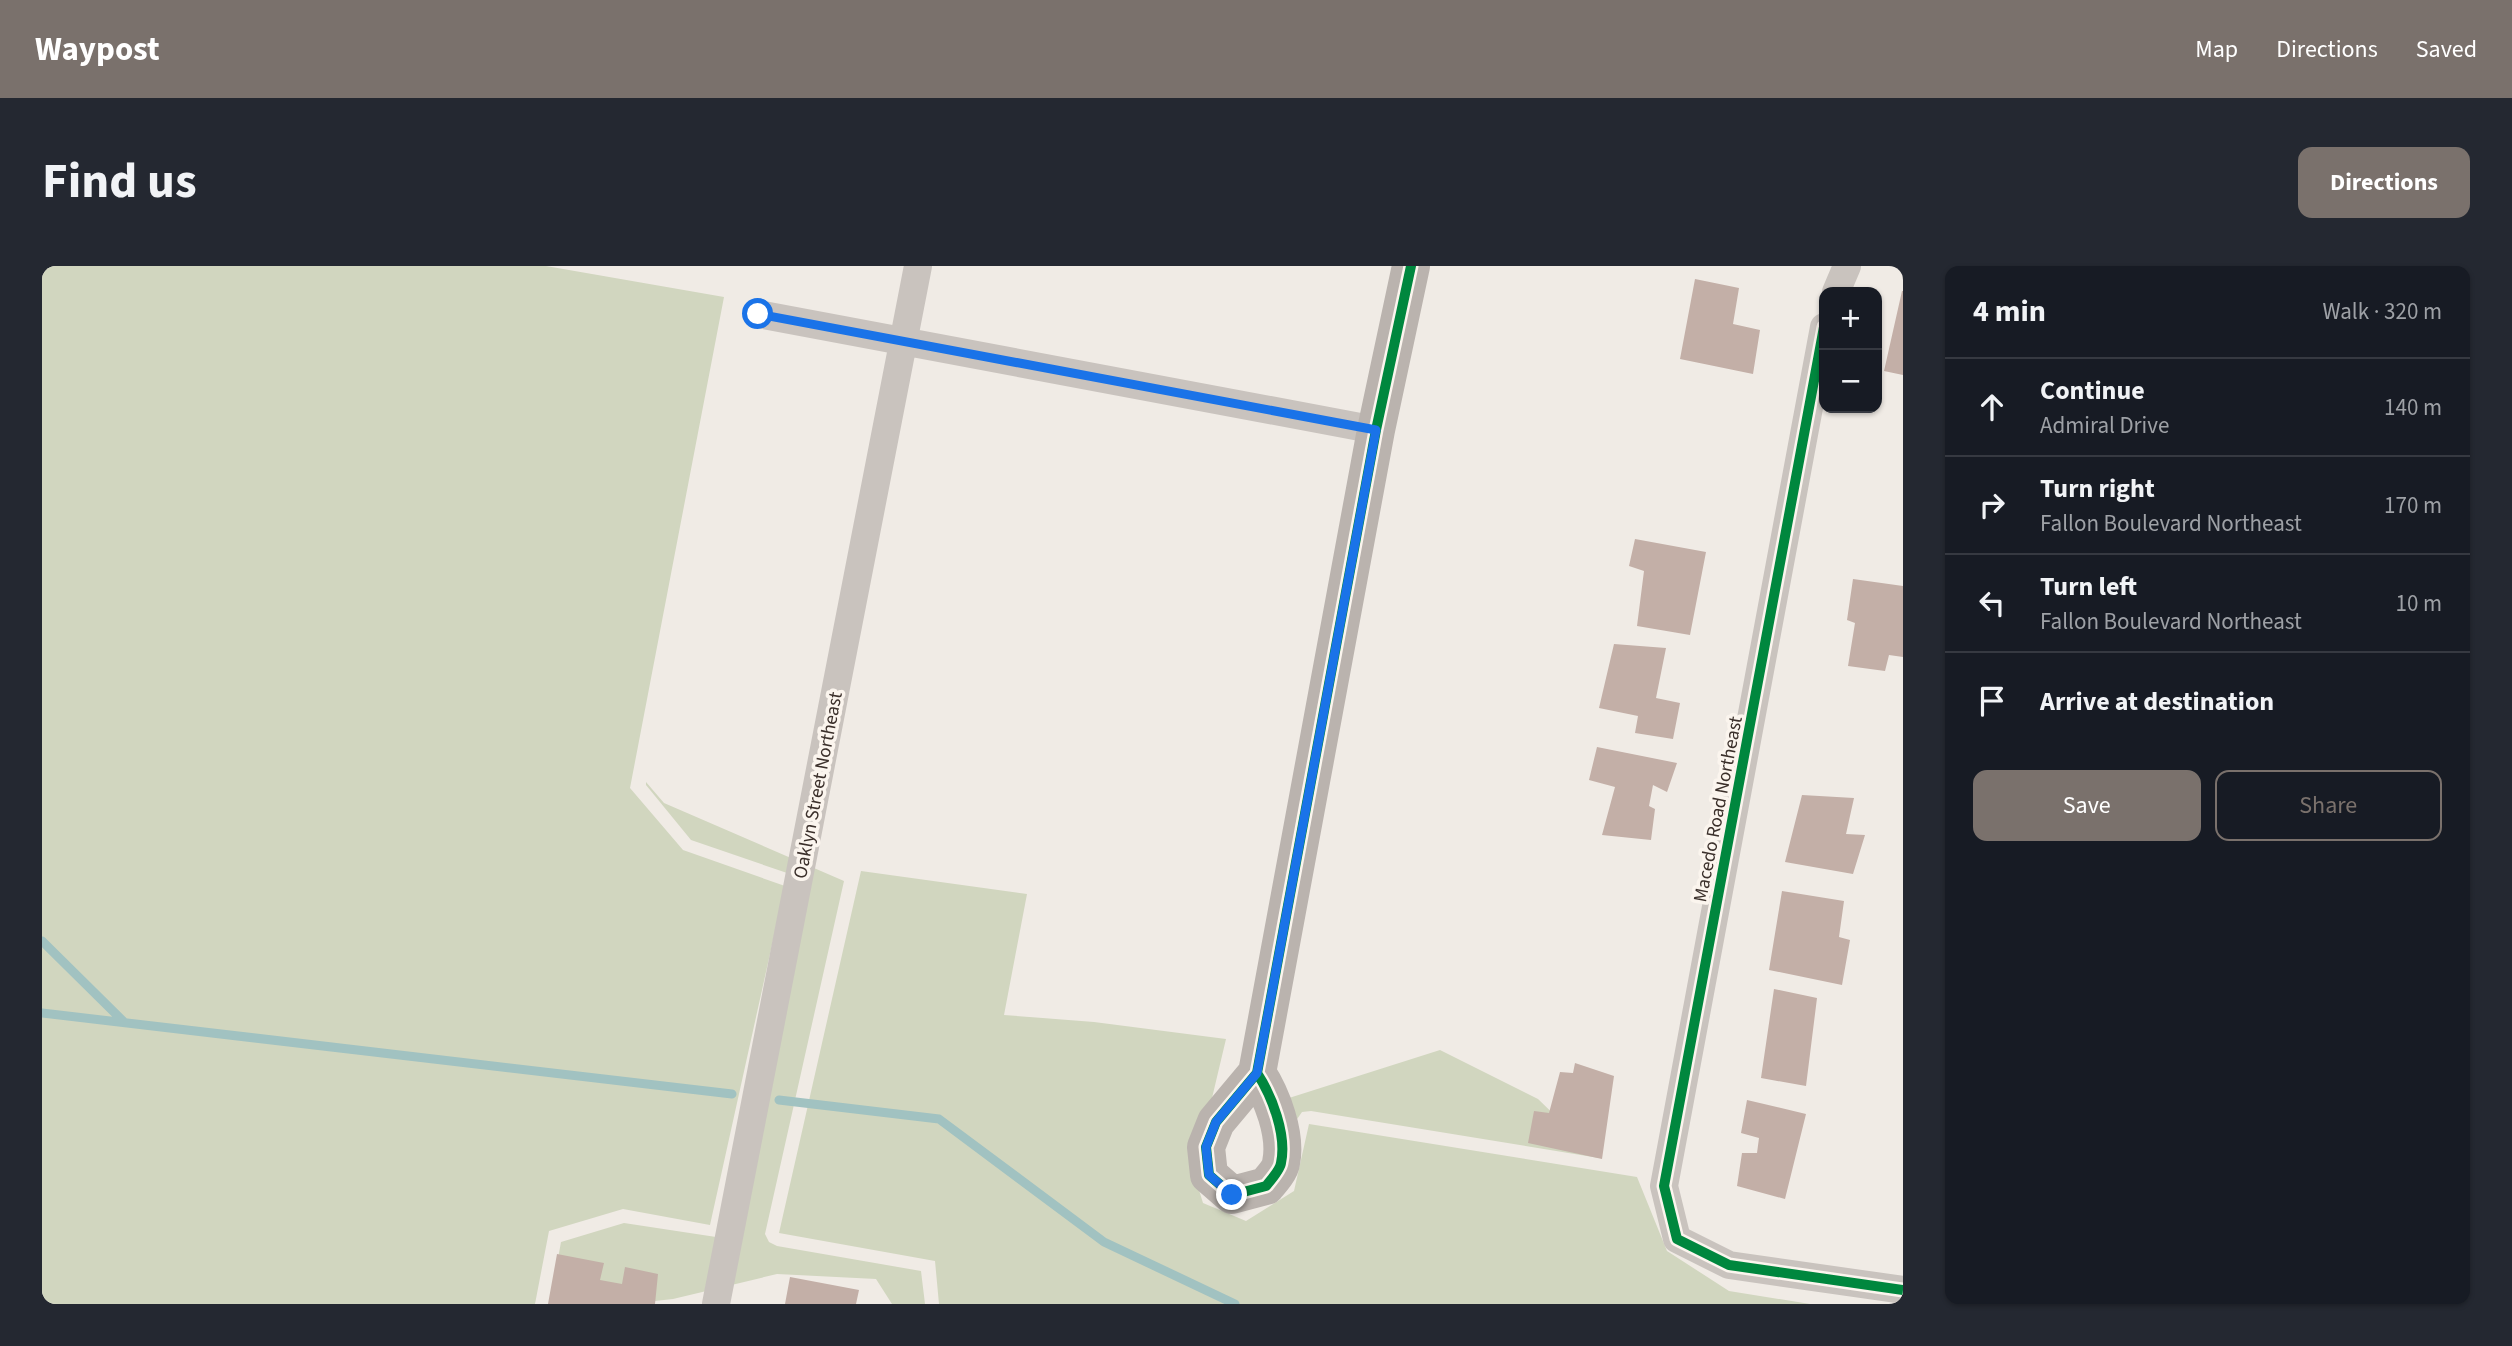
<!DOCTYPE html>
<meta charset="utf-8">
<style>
body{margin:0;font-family:"Source Sans 3",sans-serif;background:#242831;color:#f1f3f6}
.controls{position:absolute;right:21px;top:21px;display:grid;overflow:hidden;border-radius:14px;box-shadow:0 2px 5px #0004}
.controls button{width:63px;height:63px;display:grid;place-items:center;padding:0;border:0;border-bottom:2px solid #363941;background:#171b24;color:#f1f3f6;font:35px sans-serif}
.stop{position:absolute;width:21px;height:21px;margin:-16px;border:5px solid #1a73e8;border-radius:50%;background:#fff}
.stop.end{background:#1a73e8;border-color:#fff;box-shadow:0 2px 7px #0008}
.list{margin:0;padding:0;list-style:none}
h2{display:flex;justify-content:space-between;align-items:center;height:91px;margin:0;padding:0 28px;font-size:30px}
h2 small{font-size:23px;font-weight:400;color:#9ea1a6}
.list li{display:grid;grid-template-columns:46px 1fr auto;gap:21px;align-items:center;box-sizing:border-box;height:98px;padding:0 28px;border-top:2px solid #363941}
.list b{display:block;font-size:26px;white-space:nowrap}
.list p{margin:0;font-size:23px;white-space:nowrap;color:#9ea1a6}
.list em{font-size:23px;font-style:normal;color:#9ea1a6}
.actions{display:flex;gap:14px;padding:21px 28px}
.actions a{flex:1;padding:16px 0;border:2px solid #7a716c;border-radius:14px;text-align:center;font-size:24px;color:#7a716c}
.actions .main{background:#7a716c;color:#fff}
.icon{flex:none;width:38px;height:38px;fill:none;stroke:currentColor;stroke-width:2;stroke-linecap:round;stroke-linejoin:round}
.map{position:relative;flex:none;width:1861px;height:1038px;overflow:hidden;border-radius:14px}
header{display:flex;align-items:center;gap:42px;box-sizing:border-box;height:98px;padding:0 35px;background:#7a716c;color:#fff}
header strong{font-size:33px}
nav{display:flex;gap:38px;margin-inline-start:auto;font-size:24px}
.intro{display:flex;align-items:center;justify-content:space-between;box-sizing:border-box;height:168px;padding:0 42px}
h1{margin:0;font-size:49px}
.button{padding:18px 32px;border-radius:14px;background:#7a716c;color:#fff;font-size:24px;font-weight:700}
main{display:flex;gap:42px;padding:0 42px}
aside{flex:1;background:#171b24;border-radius:14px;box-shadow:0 2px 5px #0004}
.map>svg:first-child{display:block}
.green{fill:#d1d6bf}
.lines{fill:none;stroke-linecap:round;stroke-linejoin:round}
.stream{stroke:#a1c2c1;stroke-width:9}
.building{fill:#c3afa7}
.street{stroke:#c9c3be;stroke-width:28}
.secondary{stroke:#bab3ae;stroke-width:38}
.cycleway-casing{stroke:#fbf5ee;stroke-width:15}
.cycleway{stroke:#00873e;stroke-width:10}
.route{stroke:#1a73e8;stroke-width:9}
.labels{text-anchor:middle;stroke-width:7;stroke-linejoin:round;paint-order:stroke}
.street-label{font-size:19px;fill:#3b302b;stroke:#fbf5ee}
</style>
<header>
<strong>Waypost</strong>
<nav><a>Map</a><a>Directions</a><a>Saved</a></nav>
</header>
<div class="intro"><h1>Find us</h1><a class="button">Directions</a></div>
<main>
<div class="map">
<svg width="1861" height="1038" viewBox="0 0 1861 1038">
<rect width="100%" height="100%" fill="#f0ebe5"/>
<path class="green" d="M0,0H504L682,31L588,522L641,584L743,620L668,959L581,943L507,965L493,1038H0Z
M604,516L622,537L802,615L723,968L727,976L735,980L879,1005L883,1038H850L834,1013L735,1008L631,1033L585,1038L508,1036L519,976L582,957L674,971L748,608L649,574L604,519Z
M819,605L985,628L962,749L1052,756L1184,773L1152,908L1161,937L1204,955L1252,925L1267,858L1595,911L1625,985L1687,1025L1768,1038H897L893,995L737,967Z
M1398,784L1496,833L1557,892L1269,845L1260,846L1253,856L1247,832Z"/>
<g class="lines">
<path class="stream" d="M0,675L82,756
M0,747L690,828
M737,834L897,853L1062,976L1193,1038"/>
</g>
<path class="building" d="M1653,13L1697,22L1691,58L1718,64L1711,108L1638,93Z
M1860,25H1861V109L1842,105Z
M1593,273L1664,286L1648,369L1595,360L1602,305L1587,300Z
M1811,313L1861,320V391L1847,389L1843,405L1806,400L1813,357L1805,354Z
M1572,378L1624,382L1614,432L1638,437L1631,473L1593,467L1596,450L1557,442Z
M1555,481L1635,497L1625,526L1611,519L1607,540L1613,543L1609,574L1560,569L1573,521L1547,514Z
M1760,529L1812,532L1804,568L1823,569L1811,608L1743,596Z
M1740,625L1802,635L1797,671L1808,674L1800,719L1727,704Z
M1732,723L1775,732L1764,820L1719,812Z
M1533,797L1572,810L1560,893L1486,877L1492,845L1507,847L1518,806L1531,807Z
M1705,834L1764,848L1743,933L1695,920L1700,887H1715L1717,872L1699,867Z
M515,988L562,997L558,1014L580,1018L583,1001L616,1008L613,1038H506Z
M748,1011L817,1024L814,1038H743Z"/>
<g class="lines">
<path class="street" d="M1794,26L1805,0
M716,48L1334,164
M1782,61L1622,920L1635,973L1687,999L1861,1024
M674,1038L876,0"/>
<path class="secondary" d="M1215,807C1230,830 1245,869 1239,897C1238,904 1229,914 1224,920L1190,929L1167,909L1164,881L1174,856L1215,807L1334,164L1369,0"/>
<defs>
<path id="cycleway" d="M1782,61L1622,920L1635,973L1687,999L1861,1024
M1215,807C1230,830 1245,869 1239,897C1238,904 1229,914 1224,920L1190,929L1167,909L1164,881L1174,856L1215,807L1334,164L1369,0"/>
</defs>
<use href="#cycleway" class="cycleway-casing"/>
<use href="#cycleway" class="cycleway"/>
</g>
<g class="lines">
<path class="route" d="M716,48L1334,164L1215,807L1174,856L1164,881L1167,909L1190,929"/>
</g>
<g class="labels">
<g class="street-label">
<text transform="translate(775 519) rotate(-79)" y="7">Oaklyn Street Northeast</text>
<text transform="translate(1675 543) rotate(-79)" y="7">Macedo Road Northeast</text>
</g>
</g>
</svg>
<div class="controls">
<button>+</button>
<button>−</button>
</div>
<div class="stop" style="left:716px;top:48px"></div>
<div class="stop end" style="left:1190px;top:929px"></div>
</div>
<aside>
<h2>4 min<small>Walk · 320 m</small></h2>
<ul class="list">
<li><svg class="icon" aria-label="ahead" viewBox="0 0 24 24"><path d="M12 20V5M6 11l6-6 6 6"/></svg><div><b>Continue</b><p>Admiral Drive</p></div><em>140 m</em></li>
<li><svg class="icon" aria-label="right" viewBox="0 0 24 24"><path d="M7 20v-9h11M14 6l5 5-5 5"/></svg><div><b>Turn right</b><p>Fallon Boulevard Northeast</p></div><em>170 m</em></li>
<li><svg class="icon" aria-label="left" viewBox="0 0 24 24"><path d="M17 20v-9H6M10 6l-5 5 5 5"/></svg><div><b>Turn left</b><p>Fallon Boulevard Northeast</p></div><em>10 m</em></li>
<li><svg class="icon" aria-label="arrive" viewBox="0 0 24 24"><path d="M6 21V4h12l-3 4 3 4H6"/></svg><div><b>Arrive at destination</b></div></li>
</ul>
<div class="actions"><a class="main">Save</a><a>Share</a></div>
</aside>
</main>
